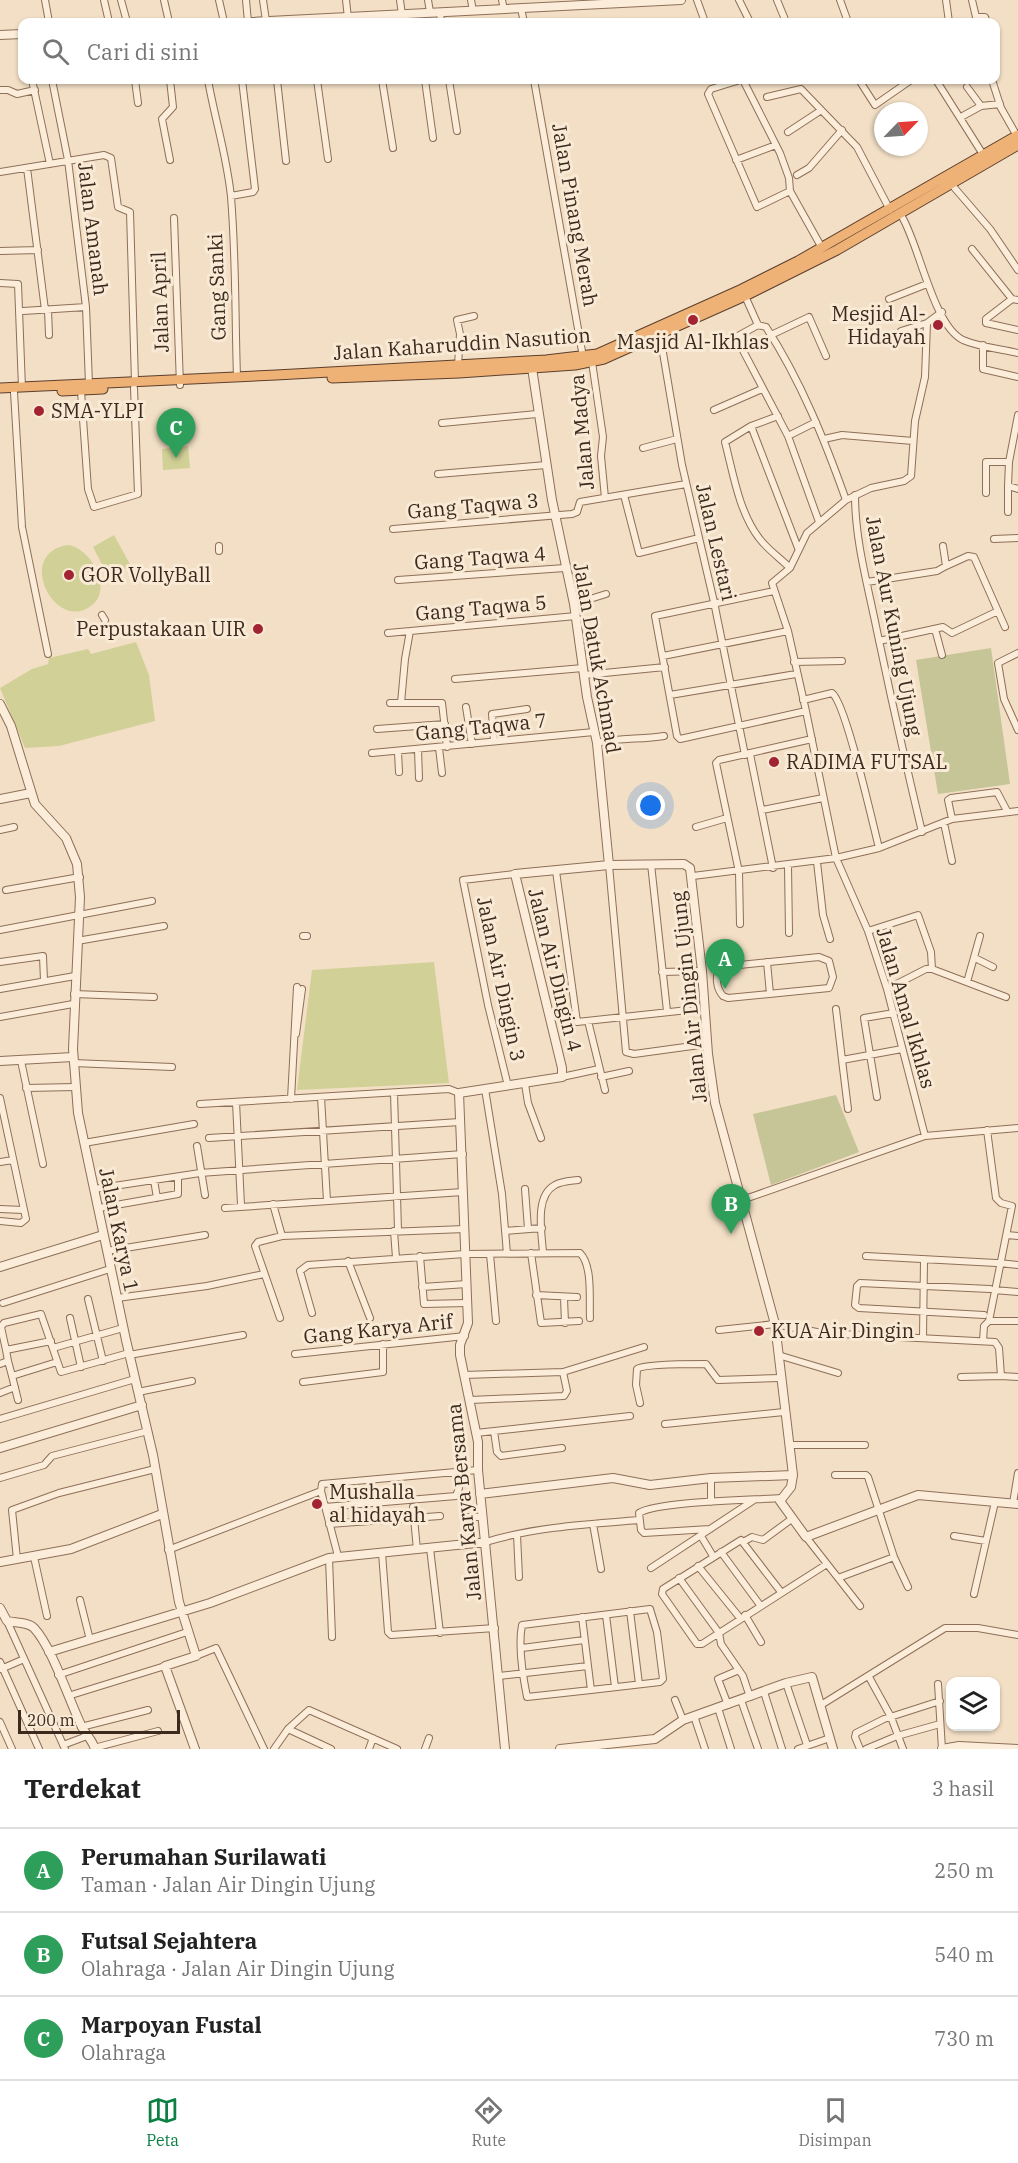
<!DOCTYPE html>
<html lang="id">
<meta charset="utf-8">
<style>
body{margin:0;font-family:"IBM Plex Serif",serif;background:#f6f6f6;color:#222}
.controls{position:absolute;right:18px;bottom:18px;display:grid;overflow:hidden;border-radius:12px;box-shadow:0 2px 4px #0004}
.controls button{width:54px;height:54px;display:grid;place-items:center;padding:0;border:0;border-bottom:2px solid #e0e0e0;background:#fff;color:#222;font:30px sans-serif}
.compass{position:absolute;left:874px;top:102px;width:54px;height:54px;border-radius:50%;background:#fff;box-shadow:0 2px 4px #0004;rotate:65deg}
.scale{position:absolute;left:18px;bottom:15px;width:162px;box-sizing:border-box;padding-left:6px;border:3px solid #3d2a1e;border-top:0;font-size:16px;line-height:21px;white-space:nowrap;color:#3d2a1e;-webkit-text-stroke:4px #f8ead5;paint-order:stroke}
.you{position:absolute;left:651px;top:806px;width:21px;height:21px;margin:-15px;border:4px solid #fff;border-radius:50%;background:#1a73e8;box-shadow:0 0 0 9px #1a73e833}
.badge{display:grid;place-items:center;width:39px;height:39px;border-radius:50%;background:#0b8043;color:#fff;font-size:20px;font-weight:700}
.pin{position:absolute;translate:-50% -50px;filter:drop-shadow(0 2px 3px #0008)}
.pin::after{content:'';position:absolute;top:32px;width:21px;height:18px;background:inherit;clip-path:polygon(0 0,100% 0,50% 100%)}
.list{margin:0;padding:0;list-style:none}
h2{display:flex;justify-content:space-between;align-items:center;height:78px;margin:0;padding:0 24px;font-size:26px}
h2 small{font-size:20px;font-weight:400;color:#767676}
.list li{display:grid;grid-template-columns:39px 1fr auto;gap:18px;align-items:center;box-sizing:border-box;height:84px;padding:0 24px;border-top:2px solid #e0e0e0}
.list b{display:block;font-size:22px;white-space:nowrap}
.list p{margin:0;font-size:20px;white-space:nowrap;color:#767676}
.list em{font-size:20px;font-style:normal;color:#767676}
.icon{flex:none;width:33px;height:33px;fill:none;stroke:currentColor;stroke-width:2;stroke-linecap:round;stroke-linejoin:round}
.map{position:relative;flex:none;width:1018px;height:1749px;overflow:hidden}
.search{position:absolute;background:#fff;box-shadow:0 2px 4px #0004;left:18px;right:18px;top:18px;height:66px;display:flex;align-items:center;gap:15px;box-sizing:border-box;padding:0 21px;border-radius:12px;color:#767676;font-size:22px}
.sheet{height:330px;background:#fff}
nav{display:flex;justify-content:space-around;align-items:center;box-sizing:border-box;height:84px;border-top:2px solid #e0e0e0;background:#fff;font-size:16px;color:#767676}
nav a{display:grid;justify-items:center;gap:3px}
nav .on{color:#0b8043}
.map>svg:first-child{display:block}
.green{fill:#d1d197}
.cemetery{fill:#c5c597}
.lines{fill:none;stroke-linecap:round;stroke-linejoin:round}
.minor-casing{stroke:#8e6f59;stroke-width:8}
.tertiary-casing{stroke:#8e6f59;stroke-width:10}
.trunk-casing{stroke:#5c3e2d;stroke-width:11}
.minor{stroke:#fbedd9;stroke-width:6}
.tertiary{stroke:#fbedd9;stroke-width:8}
.trunk{stroke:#eeb276;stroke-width:9}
.poi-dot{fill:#a22433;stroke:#f8ead5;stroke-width:2}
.labels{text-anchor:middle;stroke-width:6;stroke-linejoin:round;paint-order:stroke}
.street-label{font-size:20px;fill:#3d2a1e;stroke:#f8ead5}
.poi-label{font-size:20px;fill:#3d2a1e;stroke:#f8ead5;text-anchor:start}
</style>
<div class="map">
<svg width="1018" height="1749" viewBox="0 0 1018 1749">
<rect width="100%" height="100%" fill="#f2dfc5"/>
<path class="green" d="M188,446L190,468L163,470L162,449Z
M114,535L131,566L109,578L93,547Z
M68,545C91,548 114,589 91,606C55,633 14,553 68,545Z
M136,642L149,675L155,721L59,746L25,748L0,688L32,669L48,664L49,658L88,649L91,654Z
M434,962L449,1083L297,1090L312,970Z"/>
<path class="cemetery" d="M991,648L1010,784L938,794L916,660Z
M836,1095L859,1152L771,1185L753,1114Z"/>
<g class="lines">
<defs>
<path id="minor" d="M45,0L49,22
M104,0L109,22
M121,0L127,22
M164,0L169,22
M219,0L224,22
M246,0L248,22
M263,0L266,21
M346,0L348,18
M400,0L402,15
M428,0L430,12
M471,0L473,11
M502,0L504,10
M697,0L705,22
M739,0L750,22
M777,0L786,22
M840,0L848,22
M946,0L949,22
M972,0L976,17H985L987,22
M521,9L524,22
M440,12L441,22
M32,80L50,164
M52,80L68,160L86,307L89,384
M135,80L138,103
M208,80C215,120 227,156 231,197C236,256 235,317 237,377
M277,80L286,161
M317,80L328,159
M382,80L393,148
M425,80L433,138
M449,80L457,131
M534,80L583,357
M740,80L711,89L708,94L757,207L790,191
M743,80L780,153L789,178L790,191L822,248
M859,80L875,105L911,80
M936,80L984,156
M992,80L1001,108L1017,136
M967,87L981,106L1000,104
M0,90H8L17,94L35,90
M767,97L801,89L857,147L890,210
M961,117L981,106
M788,132L820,111
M170,160L162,119L173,107L170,80
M736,160L776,145
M27,168L45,310
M0,172L104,155L111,158L118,207L130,212L135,382
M797,175L809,168L842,130
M952,185L990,229L1018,270
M231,196L253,192L255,189L242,80
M901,215C919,243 933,326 963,340C979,347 1001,349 1018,353
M174,218L180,385
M972,249L1012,299L1018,300
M0,251L38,250
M0,283L18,284L22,388
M745,296L758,325L766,327C801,381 825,441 846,500
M889,299L927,284
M1012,299L986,319V323L1018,330
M48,310L49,335
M23,311L86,307
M758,325L738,336V341L788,436L819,522
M901,331L927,323
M660,335L682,465L714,602L745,755
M771,335L809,317L826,356
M983,345V369L1018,377
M592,362L603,437L601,456L605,498
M458,365L460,334L457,320L474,316
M81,391L88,489L94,507L138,494L134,388
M14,392L22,527L48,654
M714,410L762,389
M1018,415L1009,462L1008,486L1018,489
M778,416L751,426L725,442C733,473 739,512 759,538C767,549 780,558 790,568
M442,423L537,414
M751,426L798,548
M788,436L816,422
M824,439L842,435L913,441
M643,448L677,439
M438,474L546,465
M986,493V462H1009
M624,495L639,553L699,538
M855,495C855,541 868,586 877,631C891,698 906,765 922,832
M1008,512V486
M393,529L572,514L577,512L580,502L686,484
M994,539L1018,538
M219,551V546
M946,566L968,556L974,557L1005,627
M398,580L565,568
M867,582L937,571L946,566L943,546
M774,591L655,616L677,736L680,739L806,711
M574,604L606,594
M102,615L105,620
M935,629L942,655
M388,633L576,616
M879,641L943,627L952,633L998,611
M1018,653L998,663L1004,699L1018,730
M663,656L788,631
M794,662L842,661
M584,675L665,667
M455,679L583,668
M670,695L796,674
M803,700L832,693C846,703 873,825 879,848
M390,703H442L447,747
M401,703L405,659L410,631
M466,707L472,744
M377,729L445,724
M494,741L492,714L527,709
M597,743C620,737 641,740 664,736
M439,748L442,773
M418,750L419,778
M398,752L399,772
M372,753L594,732
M750,754L773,868
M762,810L823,798
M952,819L948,800L951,798L997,792L1007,811
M944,823L952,861
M696,827L727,818
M0,830L14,827
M817,862L823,915L830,939
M651,864L667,1011
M609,865L626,1052L634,1054L707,1044
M788,866L789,933
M556,871L577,1022L688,1010
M693,876L836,858L879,848L952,819L1018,811
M6,890L80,877
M740,924L739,872L716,763L719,760L812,739
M0,930L152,901
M868,931L918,915L931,952L932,969
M303,936H307
M77,941L164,926
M819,957L829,961L833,977L829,988L728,998L723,996C716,988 715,976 720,967Z
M975,958L993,967
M0,962L43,956L44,981
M767,962L770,994
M932,969L1006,997
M662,972L702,971
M967,982L980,936
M0,989L75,976
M887,989L926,969H932
M74,994L154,997
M836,1009L842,1060
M0,1017L73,1004
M589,1025L605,1090
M296,1034L302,989
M21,1061L43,1164
M73,1063L172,1067
M562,1077L599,1069
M601,1077L629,1071
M525,1084L528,1103L541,1138
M508,1086L488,1005L463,880L515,874
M26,1088L75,1087
M485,1089L502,1194L507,1254
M394,1093L398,1230
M321,1097L327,1201
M877,1097L864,1018L894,1013
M0,1098L26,1219L21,1223L0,1221
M291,1099L297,987
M236,1102L241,1205
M200,1104L449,1089L459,1093
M848,1109L842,1060L902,1049
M925,1136L887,989L868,931L836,858L806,711L788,631L772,583L790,568L807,533L846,500L871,488L904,481L911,476L915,421L925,377L927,323L942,312
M209,1138L460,1122
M84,1143L194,1124
M197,1146L205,1195
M0,1162L13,1160
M154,1180L157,1198
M94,1189L200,1173L463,1154
M525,1189L528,1229
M742,1200L925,1136L1018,1128
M273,1204L282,1236
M99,1208L178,1194V1177
M225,1208L463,1192
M0,1209L23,1210
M394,1231L396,1258
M505,1231L542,1228
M1007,1235L1018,1236
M107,1251L205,1235
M531,1253L541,1323L579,1321
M543,1253C542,1234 534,1196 555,1185C562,1181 571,1181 578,1180
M490,1254L496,1321
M420,1256L424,1304L467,1303
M866,1256L996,1263
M348,1261L370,1318
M999,1263L1018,1265
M422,1287L467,1284
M994,1290L1018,1292
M536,1295L577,1297
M117,1298L207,1286L264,1274
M564,1298L565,1323
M88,1299L103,1361
M3,1303L110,1269
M312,1313L300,1271L308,1265L465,1254L580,1253C593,1266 589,1300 590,1318
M984,1315L859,1308L855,1305L857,1286L860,1283L990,1289
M70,1318L81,1367
M280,1318L255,1246L258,1242L282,1236L465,1229
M989,1321H1018
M719,1330L775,1324L822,1333L995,1342L999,1348L1001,1376L1018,1377
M923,1338L924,1260
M983,1341L984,1326L989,1321L1012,1206L1001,1203L996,1198L987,1130
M53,1348L123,1328
M6,1350L1,1327L4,1323L41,1314L61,1372L129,1353
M295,1354L465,1336
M129,1355L243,1335
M778,1355L838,1373
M8,1361L12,1376L57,1362
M0,1364L8,1361L6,1350L51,1341
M464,1375L563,1372L644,1347
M12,1376L18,1400
M961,1377L1001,1376
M303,1382L383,1372V1344
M138,1392L192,1381
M0,1393L15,1387
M470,1400L564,1396L567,1391L563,1372
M640,1403L636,1385L637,1369C643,1364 694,1364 706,1364L718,1380L780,1378
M0,1419L135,1379
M665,1424L784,1412
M494,1431L497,1452L501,1456L562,1448
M476,1433L630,1416
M789,1445H865
M835,1475H866L868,1477L894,1557L908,1587
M0,1478L44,1465L52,1456L148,1431
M711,1502V1478
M1013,1503L1018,1473
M325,1507L456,1496L459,1488L457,1472
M413,1507L417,1550
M464,1517H483
M329,1524L440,1516
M593,1524L601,1569
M710,1529L644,1533L641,1530L639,1513C658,1501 754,1500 781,1498
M517,1535L519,1577
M701,1536L713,1556
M954,1536L986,1541
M806,1537L860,1606
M486,1542C534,1527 589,1524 639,1520
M743,1542L752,1537L763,1540L793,1518
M430,1548L440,1633
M168,1550L321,1491
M721,1552L760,1605
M382,1553L388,1632L391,1635L495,1628
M338,1556L321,1491L322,1484L478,1470
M34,1557L47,1616
M329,1558L332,1637
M17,1559L12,1510L59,1493L155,1469
M698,1566L740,1618
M651,1568L754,1500
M679,1578L719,1633L721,1644L743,1676L750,1697
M838,1578L894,1557
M781,1592L741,1540L663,1589L662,1594L697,1644H702L827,1564
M974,1594L995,1502
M80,1600L90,1640
M630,1611L639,1684
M606,1615L615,1687
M745,1615L761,1642
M582,1617L588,1666
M7,1621L65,1749
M522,1648L584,1640
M196,1656L216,1648L264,1749
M0,1662L39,1749
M1,1669L24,1659
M58,1675L187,1632
M499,1676L588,1666L591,1690L660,1682L663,1679L657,1632L650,1609L522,1625C518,1645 523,1677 527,1697L591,1690
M869,1677L891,1717L903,1749
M786,1683L807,1745
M938,1684L942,1749
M764,1692L782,1749
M68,1696L165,1666
M675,1700L683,1720
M741,1700L758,1749
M728,1705L718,1679L739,1670
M821,1705L945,1628H978L1018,1635
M718,1708L731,1749
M694,1716L705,1749
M0,1722L12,1749
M81,1727L148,1710
M288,1729L331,1749
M63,1745L87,1736
M94,1748L158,1731
M274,1749L288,1729L309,1710L397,1749
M369,1749L373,1738
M425,1749L429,1738
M798,1749L830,1738
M860,1749L855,1737L856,1733L884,1719L940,1701
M866,1749L897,1736L940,1724"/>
<path id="tertiary" d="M251,22L681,0
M0,35L22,34
M532,368L552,500L574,604L587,697L597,743L609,865
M0,704L11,726L35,804L66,838L77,864L80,897L73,1049L78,1113L126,1340L153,1455L179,1602L196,1656L165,1666L195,1749
M0,799L31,793
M0,1061L73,1057
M0,1267L103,1235
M0,1448L142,1405
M480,1494L613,1478L650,1485L711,1478L793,1475
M0,1562L71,1549L162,1514
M0,1608L7,1621C15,1623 28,1622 34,1628C52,1647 69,1700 81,1725C85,1734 92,1739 95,1749
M49,1652L210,1603L329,1558L486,1542
M505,1749L478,1470V1442L460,1355V1345L468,1323L459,1093L562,1077V1068L515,874L609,865L684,864L690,868L702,971L708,1054L715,1103L775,1324L793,1475L791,1487L780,1501L806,1537L918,1495L1018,1504
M560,1749L655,1739L683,1720L786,1683L812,1677L833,1749
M942,1749L959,1746L1018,1749"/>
<path id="trunk" d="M332,378L459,373L575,365L604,359L745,296L837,250L1018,145
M0,388L276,375L546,360L597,354L742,289L798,261L1018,135
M62,391L103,389"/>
</defs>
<use href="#minor" class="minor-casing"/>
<use href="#tertiary" class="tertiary-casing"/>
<use href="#trunk" class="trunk-casing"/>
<use href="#minor" class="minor"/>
<use href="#tertiary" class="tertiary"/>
<use href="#trunk" class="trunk"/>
</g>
<g class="poi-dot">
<circle cx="693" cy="320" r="6"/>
<circle cx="938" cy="325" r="6"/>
<circle cx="39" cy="411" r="6"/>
<circle cx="69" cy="575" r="6"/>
<circle cx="258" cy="629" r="6"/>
<circle cx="774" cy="762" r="6"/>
<circle cx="759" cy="1331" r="6"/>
<circle cx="317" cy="1504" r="6"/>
</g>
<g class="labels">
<g class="street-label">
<text transform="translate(575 215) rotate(80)" y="7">Jalan Pinang Merah</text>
<text transform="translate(93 229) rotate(83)" y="7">Jalan Amanah</text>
<text transform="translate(217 287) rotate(-92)" y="7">Gang Sanki</text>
<text transform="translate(160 302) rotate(-92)" y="7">Jalan April</text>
<text transform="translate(462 344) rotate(-4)" y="7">Jalan Kaharuddin Nasution</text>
<text transform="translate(582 432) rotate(-95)" y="7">Jalan Madya</text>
<text transform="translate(473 506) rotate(-5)" y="7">Gang Taqwa 3</text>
<text transform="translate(716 542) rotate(77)" y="7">Jalan Lestari</text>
<text transform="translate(480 558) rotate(-4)" y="7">Gang Taqwa 4</text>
<text transform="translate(481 608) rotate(-5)" y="7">Gang Taqwa 5</text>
<text transform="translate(894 626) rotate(79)" y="7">Jalan Aur Kuning Ujung</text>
<text transform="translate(597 658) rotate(80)" y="7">Jalan Datuk Achmad</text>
<text transform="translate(481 727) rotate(-6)" y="7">Gang Taqwa 7</text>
<text transform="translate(555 970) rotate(76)" y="7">Jalan Air Dingin 4</text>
<text transform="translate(501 979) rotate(78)" y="7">Jalan Air Dingin 3</text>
<text transform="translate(689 997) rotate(-96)" y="7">Jalan Air Dingin Ujung</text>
<text transform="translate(906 1008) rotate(74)" y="7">Jalan Amal Ikhlas</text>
<text transform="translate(119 1230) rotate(78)" y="7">Jalan Karya 1</text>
<text transform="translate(378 1329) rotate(-6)" y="7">Gang Karya Arif</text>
<text transform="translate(464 1502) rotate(-96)" y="7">Jalan Karya Bersama</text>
</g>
<g class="poi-label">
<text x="926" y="321" text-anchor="end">Mesjid Al-<tspan x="926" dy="23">Hidayah</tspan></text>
<text x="693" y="349" text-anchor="middle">Masjid Al-Ikhlas</text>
<text x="51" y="418">SMA-YLPI</text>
<text x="81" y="582">GOR VollyBall</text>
<text x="246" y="636" text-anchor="end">Perpustakaan UIR</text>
<text x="786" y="769">RADIMA FUTSAL</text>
<text x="771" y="1338">KUA Air Dingin</text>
<text x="329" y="1499">Mushalla<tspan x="329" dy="23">al hidayah</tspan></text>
</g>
</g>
</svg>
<div class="controls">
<button><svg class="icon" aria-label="layers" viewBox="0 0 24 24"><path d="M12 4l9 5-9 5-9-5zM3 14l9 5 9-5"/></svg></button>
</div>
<svg class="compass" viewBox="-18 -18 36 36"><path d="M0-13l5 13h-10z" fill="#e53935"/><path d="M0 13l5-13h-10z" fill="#767676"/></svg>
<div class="scale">200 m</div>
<div class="you"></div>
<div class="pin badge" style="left:725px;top:989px;background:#2e9e5b">A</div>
<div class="pin badge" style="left:731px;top:1234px;background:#2e9e5b">B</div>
<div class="pin badge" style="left:176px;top:458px;background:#2e9e5b">C</div>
<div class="search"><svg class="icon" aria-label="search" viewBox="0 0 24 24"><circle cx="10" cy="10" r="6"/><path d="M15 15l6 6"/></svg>Cari di sini</div>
</div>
<section class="sheet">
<h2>Terdekat<small>3 hasil</small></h2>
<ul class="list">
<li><span class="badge" style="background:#2e9e5b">A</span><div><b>Perumahan Surilawati</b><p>Taman · Jalan Air Dingin Ujung</p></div><em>250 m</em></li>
<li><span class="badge" style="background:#2e9e5b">B</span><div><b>Futsal Sejahtera</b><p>Olahraga · Jalan Air Dingin Ujung</p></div><em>540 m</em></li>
<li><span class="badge" style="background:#2e9e5b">C</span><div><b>Marpoyan Fustal</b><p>Olahraga</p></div><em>730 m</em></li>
</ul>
</section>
<nav>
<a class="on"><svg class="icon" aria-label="map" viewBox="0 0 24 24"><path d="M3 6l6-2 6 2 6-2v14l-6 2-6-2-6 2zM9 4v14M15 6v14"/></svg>Peta</a>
<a><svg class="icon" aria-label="directions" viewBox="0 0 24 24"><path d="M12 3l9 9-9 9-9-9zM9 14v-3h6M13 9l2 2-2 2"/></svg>Rute</a>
<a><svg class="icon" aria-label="saved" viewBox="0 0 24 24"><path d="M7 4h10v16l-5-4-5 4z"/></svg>Disimpan</a>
</nav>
